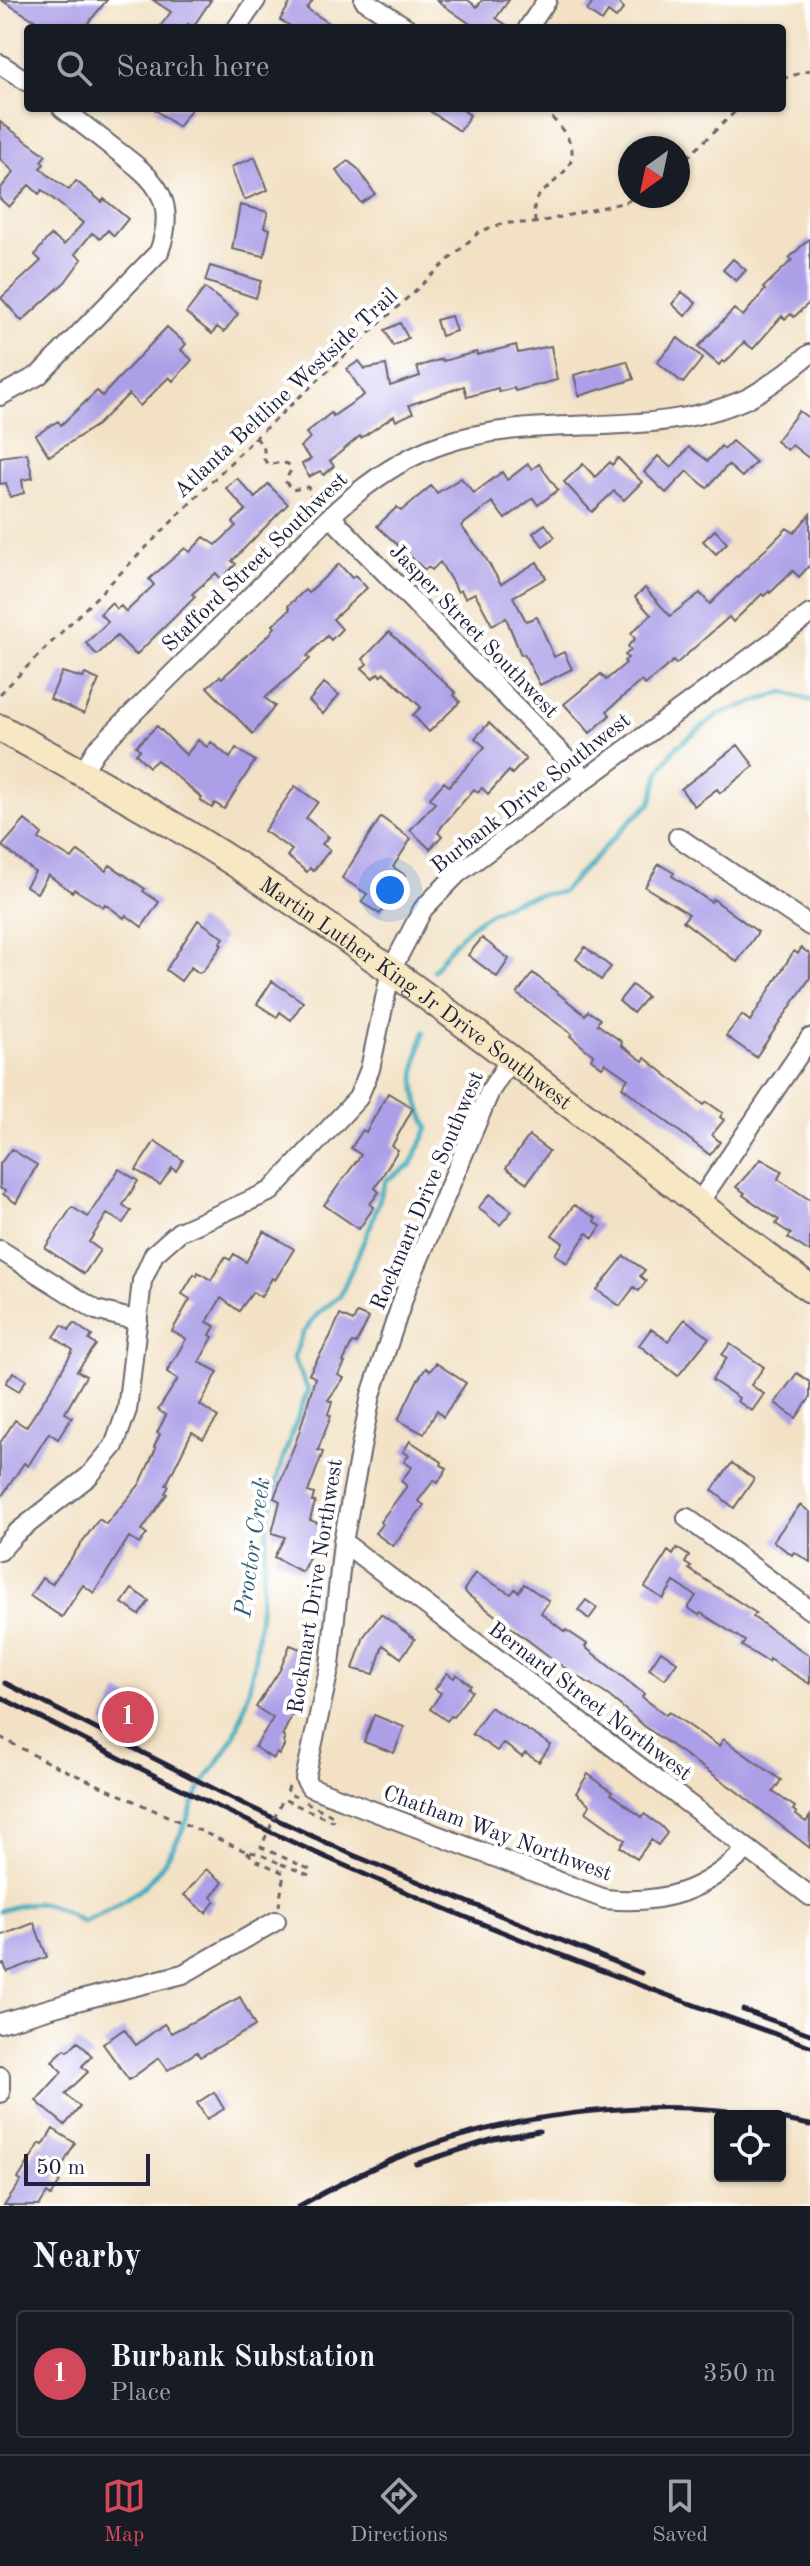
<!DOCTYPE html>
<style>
body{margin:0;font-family:"Old Standard TT",serif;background:#20242c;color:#f1f3f6}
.controls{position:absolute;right:24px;bottom:24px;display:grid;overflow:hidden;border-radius:8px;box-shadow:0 2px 6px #0004}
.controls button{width:72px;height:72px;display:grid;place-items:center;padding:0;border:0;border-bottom:2px solid #363941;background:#171b24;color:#f1f3f6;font:40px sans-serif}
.compass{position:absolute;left:618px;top:136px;width:72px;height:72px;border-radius:50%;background:#171b24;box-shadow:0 2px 6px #0004;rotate:213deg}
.scale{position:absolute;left:24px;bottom:20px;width:126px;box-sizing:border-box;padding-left:8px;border:4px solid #22223b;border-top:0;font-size:22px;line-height:28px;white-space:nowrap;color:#22223b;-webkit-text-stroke:6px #fff;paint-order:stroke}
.you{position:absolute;left:390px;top:890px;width:28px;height:28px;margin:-20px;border:6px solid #fff;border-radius:50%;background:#1a73e8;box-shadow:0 0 0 12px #1a73e833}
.badge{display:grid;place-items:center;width:52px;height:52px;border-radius:50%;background:#d1495b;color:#fff;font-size:26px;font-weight:700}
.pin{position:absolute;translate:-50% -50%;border:4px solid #fff;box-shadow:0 2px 8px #0006}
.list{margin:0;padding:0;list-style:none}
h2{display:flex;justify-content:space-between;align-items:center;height:104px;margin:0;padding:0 32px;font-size:34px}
h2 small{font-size:26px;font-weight:400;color:#9ea1a6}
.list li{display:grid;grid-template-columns:52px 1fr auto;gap:24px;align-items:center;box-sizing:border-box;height:128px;margin:0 16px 16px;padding:0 16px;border:2px solid #363941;border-radius:8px}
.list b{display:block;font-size:30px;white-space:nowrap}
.list p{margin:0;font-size:26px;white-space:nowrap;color:#9ea1a6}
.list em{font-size:26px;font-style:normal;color:#9ea1a6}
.icon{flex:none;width:44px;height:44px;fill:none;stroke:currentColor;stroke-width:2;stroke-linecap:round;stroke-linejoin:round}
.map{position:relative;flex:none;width:810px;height:2206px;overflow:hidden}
.search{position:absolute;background:#171b24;box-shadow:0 2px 6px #0004;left:24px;right:24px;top:24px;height:88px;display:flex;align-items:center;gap:20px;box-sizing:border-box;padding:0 28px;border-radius:8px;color:#9ea1a6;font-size:30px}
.sheet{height:248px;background:#171b24}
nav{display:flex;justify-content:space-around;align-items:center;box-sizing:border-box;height:112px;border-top:2px solid #363941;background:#171b24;font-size:22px;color:#9ea1a6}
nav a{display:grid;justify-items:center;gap:4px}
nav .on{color:#d1495b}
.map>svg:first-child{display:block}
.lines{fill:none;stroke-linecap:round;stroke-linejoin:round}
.stream{stroke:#3eabbc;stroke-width:5}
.building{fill:#ac9fe7}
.street-casing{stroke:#6b656b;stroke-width:22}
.secondary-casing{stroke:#6b656b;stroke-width:30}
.path{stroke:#6b656b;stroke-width:3;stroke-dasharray:6 6;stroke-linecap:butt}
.street{stroke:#fff;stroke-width:18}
.secondary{stroke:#f7e8c3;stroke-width:26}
.rail{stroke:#22223b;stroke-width:5}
.path-bridge{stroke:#6b656b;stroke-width:3;stroke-dasharray:6 6;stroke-linecap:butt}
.labels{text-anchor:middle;stroke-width:8;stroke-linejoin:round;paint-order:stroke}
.street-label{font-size:22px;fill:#22223b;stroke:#fff}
.water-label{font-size:24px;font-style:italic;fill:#2f6075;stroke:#fff}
</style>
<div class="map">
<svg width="810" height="2206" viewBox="0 0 810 2206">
<rect width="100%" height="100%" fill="#fff"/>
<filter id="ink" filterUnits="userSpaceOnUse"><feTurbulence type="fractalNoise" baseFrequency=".0125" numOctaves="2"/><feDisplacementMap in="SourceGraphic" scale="16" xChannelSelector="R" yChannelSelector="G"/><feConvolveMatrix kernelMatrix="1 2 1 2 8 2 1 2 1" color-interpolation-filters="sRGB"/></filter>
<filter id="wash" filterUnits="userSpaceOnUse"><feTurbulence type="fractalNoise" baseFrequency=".006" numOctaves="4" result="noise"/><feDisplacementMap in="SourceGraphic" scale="32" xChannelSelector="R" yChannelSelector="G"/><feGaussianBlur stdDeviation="1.8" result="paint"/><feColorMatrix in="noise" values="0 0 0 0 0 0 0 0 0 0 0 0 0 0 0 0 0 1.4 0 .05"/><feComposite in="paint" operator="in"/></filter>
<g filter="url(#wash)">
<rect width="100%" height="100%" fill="#f2e1c4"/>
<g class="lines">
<path class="stream" d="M434,970C466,921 503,896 562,892L631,820L651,803L660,770L675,748L719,714L784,692L810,700
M0,1911C40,1897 47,1902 83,1922C138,1897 160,1880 185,1824C190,1815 192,1805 196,1796C207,1773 225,1757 235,1734C264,1662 258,1586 270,1512C276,1470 294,1430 308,1390L293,1358L303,1333L319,1312L340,1296L370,1227L386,1180L411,1165L428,1128C411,1089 412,1073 424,1032"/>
</g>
<g id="blocks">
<path class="building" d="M1,0H107L84,28H48Z
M153,0H211L193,27L188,24L186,28H159L171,12Z
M292,0H313L307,9L337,28H294L280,20Z
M436,0H468L477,7L482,0H509L496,18L511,28H476Z
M590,0H616L624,8L616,18L608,12L602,21L587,11L593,2Z
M153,108H192L178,127Z
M425,108H460L470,115L460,131Z
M0,122L46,155L41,161L44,164L40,168L52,178L69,190L76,181L102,202L104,199L128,219L114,236L108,230L100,239L92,233L75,254L82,259L65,282L22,321L1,298L41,261L35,255L47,239L51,235L64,245L83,223L42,190L39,194L29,185L9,207L0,199V189L14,172L0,159Z
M255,157L268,190L244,200L231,167Z
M348,161L358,169L375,194L361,203L336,170Z
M240,205L268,212L264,227L270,229L264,256L232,249Z
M810,238V302L794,317L791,314L785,319L782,316L753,349L744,342L725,363L722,361L719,365L698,347L734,309L743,316L765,290L763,288L792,260L789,258Z
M733,259L746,270L736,281L723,270Z
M210,266L261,281L256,298L205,281Z
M205,288L238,314L224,332L217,327L212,334L186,313Z
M682,292L696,303L685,316L672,304Z
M451,316L456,331L441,336L436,320Z
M400,323L408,338L393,346L385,330Z
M167,327L186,344L181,350L192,360L173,381L169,377L140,406L129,394L97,425L49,456L36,435L58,421L61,425L97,391L102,396Z
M678,338L703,358L683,383L657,362Z
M516,345L518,353L551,346L557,380L515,391L514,388L499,392L498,388L467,397L464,386L409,405L413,413L396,421L394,416L361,438L360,436L330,461L334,466L324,475L320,471L309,477L302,464L311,459L300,447L310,438L306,433L331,413L333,416L364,395L347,369L359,361L365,369L386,365L390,386L420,376L417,367L442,359L443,361L476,352L477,355Z
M627,361L634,379L579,396L574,375Z
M799,411L810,419V459L792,445L787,450L776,441Z
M732,441L756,462L742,477L728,465L707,488L687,471L666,493L644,472L658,456L671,468L689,447L708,461L721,446L724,449Z
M27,453L33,478L22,480L24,493L10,497L6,483L0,484V457Z
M618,458L642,482L624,500L614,491L592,512L564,482L583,464L595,477L610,462L612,465Z
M528,464L532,469L539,464L558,490L538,505L533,498L505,519L492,502L461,526L482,552L501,584L537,562L546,578L513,597L526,621L537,617L554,657L564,652L572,669L540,685L524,654L521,655L506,618L492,625L475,593L465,598L461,590L458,592L440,562L432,570L428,567L425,570L377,526L397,507L401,511L431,486L437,493L461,478L474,493L502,472L507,480Z
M237,478L255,498L268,484L288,504L232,561L236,564L221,579L216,573L192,594L195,597L136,655L117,636L97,655L86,643L108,622L100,614L111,603L117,609L121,606L126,612L154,585L149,579L185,548L190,552L204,537L216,545L236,526L233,522L246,510L226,488Z
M810,514V565L799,577L793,571L770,593L769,591L764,596L762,594L733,622L729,617L676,664L673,661L645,685L641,681L607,711L610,715L590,733L564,704L601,674L606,680L626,663L624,661L628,658L625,655L631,650L628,646L635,639L631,633L651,615L635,597L645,588L670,616L700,593L710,604L787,528L794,533Z
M545,524L555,537L543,546L533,533Z
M715,530L727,543L716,554L703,541Z
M339,564L352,578L355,575L367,588L333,619L342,629L331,640L327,636L307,656L310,659L265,698L275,706L253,734L207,687L220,676L222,678L244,658L269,635L275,627L273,625L290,609L288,606L305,590L308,593Z
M389,632L456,693L454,695L460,702L429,732L413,715L421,707L384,673L381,676L378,673L373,678L362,668L367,664L363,659Z
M62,672L83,678L85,674L99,680L84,714L50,699Z
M324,683L339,695L323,714L309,701Z
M489,723L526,759L512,774L509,771L488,794L482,788L478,792L474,789L442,826L438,833L442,836L430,849L410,830L435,803L430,798L444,782L449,786L485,747L475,738Z
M157,726L186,755L198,740L207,747L211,742L230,758L236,748L255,761L224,809L215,803L212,808L200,800L202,798L157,760L149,767L136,754L140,750L136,746Z
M738,745L754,766L720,793L717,789L694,806L681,789Z
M295,786L318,802L306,818L329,837L322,844L330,850L313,871L310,868L307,872L287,856L292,850L264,831Z
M381,817L411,839L393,867L405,875L380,914L361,902L367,894L342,878Z
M25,820L42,834L39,839L72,859L78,851L106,871L110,865L145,889L143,891L159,902L142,927L126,915L124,918L105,904L103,907L74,889L72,892L48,875L37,893L26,886L35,872L2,846Z
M659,864L674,873L672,876L711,902L713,899L758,932L737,962L683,921L689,914L645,887Z
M198,920L224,938L220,943L222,945L203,971L199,973L191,967L181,981L166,970Z
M482,938L509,959L497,977L468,955Z
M585,947L611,967L601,980L576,959Z
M801,948L810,954V978L756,1057L726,1036L742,1015L750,1021L794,951L798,954Z
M533,973L585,1015L588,1011L600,1019L597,1024L622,1042L621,1045L643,1061L645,1058L704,1105L707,1102L723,1113L720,1117L724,1120L712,1135L720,1142L710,1155L622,1087L628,1079L605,1063L602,1067L591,1059L593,1055L570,1036L572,1034L517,994Z
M272,981L303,1002L291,1020L280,1012L277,1017L257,1004Z
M632,985L647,997L633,1013L619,1001Z
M388,1093L413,1108L392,1146L398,1150L375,1188L379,1192L370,1204L374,1207L359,1229L324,1205L361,1155L351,1148L363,1130L366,1132Z
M529,1136L549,1151L527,1183L506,1168Z
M155,1141L183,1160L176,1171L172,1168L160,1185L136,1170Z
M11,1149L37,1165L16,1203L3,1194L5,1191L0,1188V1164Z
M761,1159L782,1171L778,1179L810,1200V1252L788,1238L791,1234L776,1224L779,1220L743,1195L745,1193L736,1187Z
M119,1169L138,1181L123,1205L131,1211L123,1223L107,1214L89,1242L100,1250L84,1274L45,1248L72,1207L88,1217Z
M490,1194L512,1211L500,1225L478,1208Z
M574,1205L596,1218L594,1221L601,1226L593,1238L587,1233L567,1263L555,1254L563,1243L552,1235Z
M264,1231L294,1249L275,1280L272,1278L261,1297L253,1292L239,1311L221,1298L207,1322L215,1326L210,1335L213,1337L199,1362L218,1372L200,1405L218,1417L203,1439L192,1432L166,1485L169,1486L165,1493L167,1494L142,1530L147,1534L139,1544L129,1537L94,1593L83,1585L62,1617L30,1596L42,1578L52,1584L99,1519L106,1524L140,1484L156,1448L154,1447L160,1434L157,1433L166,1415L158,1410L178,1379L167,1372L186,1339L172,1331L190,1299L182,1294L194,1274L197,1276L198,1272L211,1280L225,1257L230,1260L234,1254L246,1262Z
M624,1256L645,1270L640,1276L646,1281L639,1291L634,1287L620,1306L597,1290Z
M357,1313L369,1318L356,1344L352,1343L343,1362L345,1363L338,1375L344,1378L328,1400L332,1402L328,1414L331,1416L318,1450L323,1452L308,1492L314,1494L312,1502H315L310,1520L324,1526L302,1572L274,1557L285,1537L272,1533L280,1501L274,1498L299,1433L315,1378L309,1374L330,1337L340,1315L353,1321Z
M685,1319L709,1338L678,1376L639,1345L651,1329L668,1341Z
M74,1323L92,1336L89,1340L96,1345L77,1371L86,1376L65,1413L72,1417L58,1439L49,1433L28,1466L24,1463L0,1499V1443L15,1420L26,1427L53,1386L73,1350L54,1337L62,1325L69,1330Z
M730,1344L764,1367L751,1385L764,1394L752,1411L737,1401L739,1398L712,1380L727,1358L722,1355Z
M436,1363L466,1383L443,1417L437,1410L424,1434L398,1420L417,1381L426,1368L430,1371Z
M13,1372L26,1380L19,1391L6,1383Z
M797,1373L810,1382V1398L796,1418L775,1403Z
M410,1441L442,1462L441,1465L447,1468L438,1483L434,1480L418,1501L424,1505L393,1546L375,1533L382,1524L380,1522L407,1486L401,1481L412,1467L404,1462L409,1455L403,1452Z
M732,1463L754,1479L734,1508L712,1490Z
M800,1505L810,1512V1562L794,1552L792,1555L773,1541Z
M677,1548L689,1556L685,1563L691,1567L689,1569L756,1613L753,1617L810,1656V1684L769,1659L768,1662L742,1646L745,1641L701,1613L699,1615L688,1608L696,1596L674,1582L663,1599L645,1587L668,1551L673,1555Z
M475,1573L511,1594L515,1589L519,1592L524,1584L549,1601L541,1613L565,1632L566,1630L587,1644L585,1647L644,1694L642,1697L666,1715L669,1712L719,1746L723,1739L781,1780L773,1792L795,1807L793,1810L797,1813L796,1815L806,1822L810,1816V1848L735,1790L648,1729L609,1696L562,1666L468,1595L464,1590Z
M132,1589L149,1601L139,1615L122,1603Z
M586,1600L597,1608L589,1619L578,1610Z
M381,1614L415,1639L401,1658L383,1645L374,1674L353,1669L364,1636Z
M290,1645L311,1653L294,1698L299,1701L282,1736L285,1738L283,1742L285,1744L279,1755L277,1753L273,1759L255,1747L273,1718L256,1707L280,1670Z
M661,1651L677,1662L665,1679L649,1669Z
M447,1673L454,1678L456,1674L471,1685L468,1688L472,1691L453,1717L451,1716L447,1721L430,1709L441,1693L435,1689Z
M118,1692L153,1710L138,1741L103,1723Z
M490,1707L551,1745L539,1762L525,1753L522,1757L503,1743L497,1751L472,1734Z
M374,1715L404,1727L394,1753L364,1742Z
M588,1774L612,1792L611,1794L642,1817L644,1814L661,1826L667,1833L658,1845L651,1840L637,1859L620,1847L625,1840L586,1812L590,1805L576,1793Z
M206,1869L223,1882L211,1897L215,1901L206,1913L184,1895Z
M34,1923L47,1957L7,1972L4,1964L0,1965V1936Z
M240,1997L255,2026L200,2057L197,2052L168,2070L159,2058L129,2080L103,2044L124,2029L136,2045L164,2024L171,2033Z
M78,2041L92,2056L82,2066L88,2072L65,2094L80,2107L65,2125L36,2101L62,2072L52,2061L65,2049L68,2051Z
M214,2092L224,2109L207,2119L197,2103Z
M53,2129L75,2143L55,2179L60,2182L51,2196L47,2193L39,2206H4L21,2181L18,2179L40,2143L43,2145Z"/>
</g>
</g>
<g filter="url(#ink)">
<use href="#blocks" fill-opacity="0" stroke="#6b656b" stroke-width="2"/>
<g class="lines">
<defs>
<path id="street" d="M364,0L407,28
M237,28L256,0
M528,28L547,0
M0,64L28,82
M0,396L39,375L159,252C178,200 156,180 116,150C98,136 80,122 62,108
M331,517L585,778
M82,772L96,750C149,697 202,645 255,592C311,536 365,470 443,444C540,411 650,442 746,399C770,387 789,370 810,354
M678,837L810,926
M510,1060L490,1091L407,1287L371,1395L343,1542L330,1665L305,1779L310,1787L605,1899C664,1905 705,1891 747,1849
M698,1204L810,1038
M0,1250L96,1310L138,1321
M687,1518L810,1610
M343,1542L810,1896
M0,1551L15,1534L89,1476L114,1446L127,1410L142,1281L154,1254L179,1232L271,1191L358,1098L370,1069L391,970L423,909L457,874L810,614
M0,2023L65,2004L183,1974L276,1921
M0,2076V2093"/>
<g id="secondary">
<path id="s1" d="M0,728C80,771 160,815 236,864C435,994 621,1145 810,1289"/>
</g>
</defs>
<use href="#street" class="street-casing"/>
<use href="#secondary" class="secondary-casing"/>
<path class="path" d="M782,79L810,70
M678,166L739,108
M535,223L534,202C542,191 553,184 562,174C587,150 560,127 543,108
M256,437L264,449V459L268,465L281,462L288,464L291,470L285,481L292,490L308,487L311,493L309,508L312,510
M0,694L256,437L479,232L504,223H535L626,202L637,196
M0,1737L45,1761L247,1852L257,1853L281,1864
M289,1786L287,1793L296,1797
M247,1852L255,1860L284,1873L279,1906"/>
<use href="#street" class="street"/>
<use href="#secondary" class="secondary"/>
<path class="rail" d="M5,1683L250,1807L353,1855L641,1973
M0,1697C115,1756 230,1815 348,1867C499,1934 654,1992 810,2046
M743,2010L810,2034
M780,2119L810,2125
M416,2164L494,2139L539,2131
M299,2206C347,2180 397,2154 450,2139C547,2110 665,2098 765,2116"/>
<path class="path-bridge" d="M281,1864L309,1875V1869L261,1847L283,1799L332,1821L335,1820L333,1816L306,1802"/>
</g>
</g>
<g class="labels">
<g class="street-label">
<text transform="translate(285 392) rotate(-43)" y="8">Atlanta Beltline Westside Trail</text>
<text transform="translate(254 561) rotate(-44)" y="8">Stafford Street Southwest</text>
<text transform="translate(475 630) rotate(46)" y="8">Jasper Street Southwest</text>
<text transform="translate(530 792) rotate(-38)" y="8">Burbank Drive Southwest</text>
<text dy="8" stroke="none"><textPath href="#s1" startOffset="494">Martin Luther King Jr Drive Southwest</textPath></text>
<text transform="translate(426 1190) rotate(-67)" y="8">Rockmart Drive Southwest</text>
<text transform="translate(314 1586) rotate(-81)" y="8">Rockmart Drive Northwest</text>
<text transform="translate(591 1700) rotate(37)" y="8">Bernard Street Northwest</text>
<text transform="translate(498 1832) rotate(20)" y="8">Chatham Way Northwest</text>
</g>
<g class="water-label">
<text transform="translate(252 1547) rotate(-82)" y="8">Proctor Creek</text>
</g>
</g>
</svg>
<div class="controls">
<button><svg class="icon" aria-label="locate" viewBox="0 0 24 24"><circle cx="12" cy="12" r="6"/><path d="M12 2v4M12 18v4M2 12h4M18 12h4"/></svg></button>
</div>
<svg class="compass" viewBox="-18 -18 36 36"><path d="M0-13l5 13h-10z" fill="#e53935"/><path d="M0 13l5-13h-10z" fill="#9ea1a6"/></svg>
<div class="scale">50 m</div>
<div class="you"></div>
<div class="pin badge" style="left:128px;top:1717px">1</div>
<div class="search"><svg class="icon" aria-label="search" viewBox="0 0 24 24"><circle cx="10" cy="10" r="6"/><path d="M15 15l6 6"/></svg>Search here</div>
</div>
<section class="sheet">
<h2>Nearby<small></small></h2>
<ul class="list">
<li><span class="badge">1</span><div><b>Burbank Substation</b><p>Place</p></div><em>350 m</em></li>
</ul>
</section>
<nav>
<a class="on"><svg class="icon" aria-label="map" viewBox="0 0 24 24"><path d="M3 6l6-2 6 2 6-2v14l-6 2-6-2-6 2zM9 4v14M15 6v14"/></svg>Map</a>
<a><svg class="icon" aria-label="directions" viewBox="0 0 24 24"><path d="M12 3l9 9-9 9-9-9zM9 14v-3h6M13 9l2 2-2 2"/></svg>Directions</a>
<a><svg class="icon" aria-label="saved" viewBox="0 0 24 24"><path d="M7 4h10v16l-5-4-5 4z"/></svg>Saved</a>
</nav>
